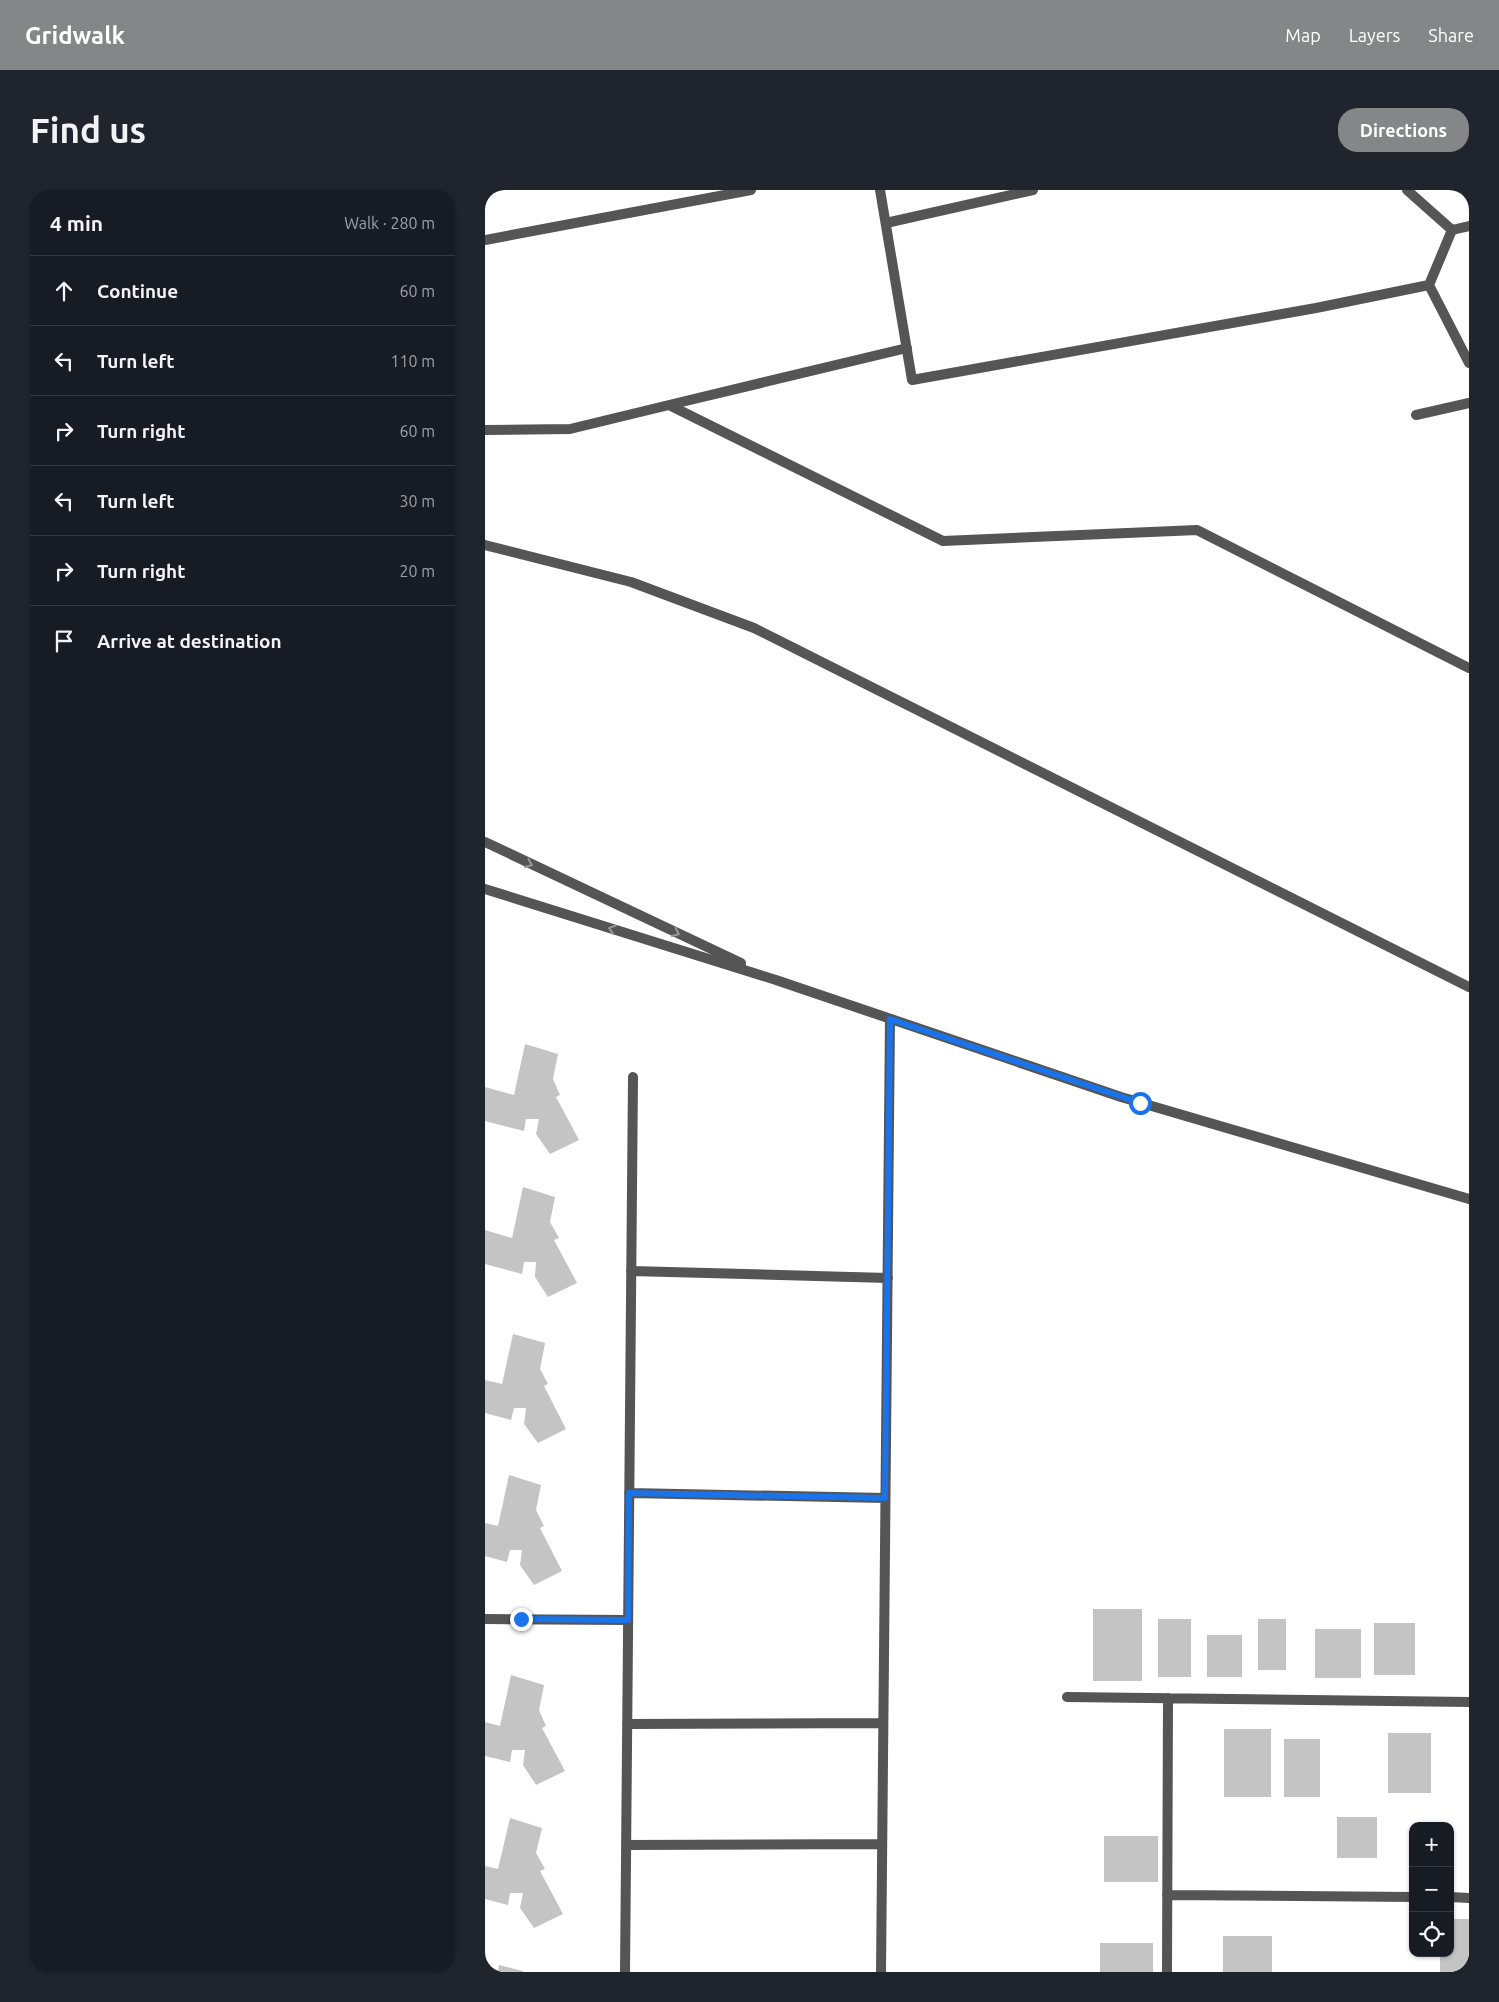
<!DOCTYPE html>
<meta charset="utf-8">
<style>
body{margin:0;font-family:Ubuntu,sans-serif;background:#20242c;color:#f1f3f6}
.controls{position:absolute;right:15px;bottom:15px;display:grid;overflow:hidden;border-radius:10px;box-shadow:0 1px 4px #0004}
.controls button{width:45px;height:45px;display:grid;place-items:center;padding:0;border:0;border-bottom:1px solid #363941;background:#171b24;color:#f1f3f6;font:25px sans-serif}
.stop{position:absolute;width:15px;height:15px;margin:-11px;border:4px solid #1a73e8;border-radius:50%;background:#fff}
.stop.end{background:#1a73e8;border-color:#fff;box-shadow:0 1px 5px #0008}
.list{margin:0;padding:0;list-style:none}
h2{display:flex;justify-content:space-between;align-items:center;height:65px;margin:0;padding:0 20px;font-size:21px}
h2 small{font-size:16px;font-weight:400;color:#9ea1a6}
.list li{display:grid;grid-template-columns:32px 1fr auto;gap:15px;align-items:center;box-sizing:border-box;height:70px;padding:0 20px;border-top:1px solid #363941}
.list b{display:block;font-size:19px;white-space:nowrap}
.list em{font-size:16px;font-style:normal;color:#9ea1a6}
.icon{flex:none;width:28px;height:28px;fill:none;stroke:currentColor;stroke-width:2;stroke-linecap:round;stroke-linejoin:round}
.map{position:relative;flex:none;width:984px;height:1782px;overflow:hidden;border-radius:20px}
header{display:flex;align-items:center;gap:30px;box-sizing:border-box;height:70px;padding:0 25px;background:#858687;color:#fff}
header strong{font-size:24px}
nav{display:flex;gap:28px;margin-inline-start:auto;font-size:18px}
.intro{display:flex;align-items:center;justify-content:space-between;box-sizing:border-box;height:120px;padding:0 30px}
h1{margin:0;font-size:35px}
.button{padding:12px 22px;border-radius:20px;background:#858687;color:#fff;font-size:18px;font-weight:700}
main{display:flex;gap:30px;padding:0 30px}
aside{flex:1;background:#171b24;border-radius:20px;box-shadow:0 1px 4px #0004}
.map>svg:first-child{display:block}
.building{fill:#c4c4c4}
.lines{fill:none;stroke-linecap:round;stroke-linejoin:round}
.minor{stroke:#555;stroke-width:10}
.tertiary{stroke:#555;stroke-width:10}
.oneway{stroke:#999}
.route{stroke:#1a73e8;stroke-width:6}
</style>
<header>
<strong>Gridwalk</strong>
<nav><a>Map</a><a>Layers</a><a>Share</a></nav>
</header>
<div class="intro"><h1>Find us</h1><a class="button">Directions</a></div>
<main>
<aside>
<h2>4 min<small>Walk · 280 m</small></h2>
<ul class="list">
<li><svg class="icon" aria-label="ahead" viewBox="0 0 24 24"><path d="M12 20V5M6 11l6-6 6 6"/></svg><div><b>Continue</b></div><em>60 m</em></li>
<li><svg class="icon" aria-label="left" viewBox="0 0 24 24"><path d="M17 20v-9H6M10 6l-5 5 5 5"/></svg><div><b>Turn left</b></div><em>110 m</em></li>
<li><svg class="icon" aria-label="right" viewBox="0 0 24 24"><path d="M7 20v-9h11M14 6l5 5-5 5"/></svg><div><b>Turn right</b></div><em>60 m</em></li>
<li><svg class="icon" aria-label="left" viewBox="0 0 24 24"><path d="M17 20v-9H6M10 6l-5 5 5 5"/></svg><div><b>Turn left</b></div><em>30 m</em></li>
<li><svg class="icon" aria-label="right" viewBox="0 0 24 24"><path d="M7 20v-9h11M14 6l5 5-5 5"/></svg><div><b>Turn right</b></div><em>20 m</em></li>
<li><svg class="icon" aria-label="arrive" viewBox="0 0 24 24"><path d="M6 21V4h12l-3 4 3 4H6"/></svg><div><b>Arrive at destination</b></div></li>
</ul>
</aside>
<div class="map">
<svg width="984" height="1782" viewBox="0 0 984 1782">
<rect width="100%" height="100%" fill="#fff"/>
<path class="building" d="M40,854L73,864L68,889L75,905L71,907L94,950L65,964L51,944L54,929H41L39,941L0,931V897L29,905Z
M38,997L70,1007L65,1032L74,1048L69,1050L92,1093L63,1107L50,1087L51,1072H39L37,1084L0,1074V1040L27,1048Z
M28,1144L60,1153L55,1179L63,1194L59,1196L81,1239L53,1253L39,1234L41,1218H29L26,1230L0,1223V1190L17,1194Z
M24,1285L56,1295L51,1320L59,1336L55,1338L77,1381L49,1395L35,1375L37,1360H25L22,1372L0,1366V1333L13,1336Z
M608,1419H657V1491H608Z
M673,1429H706V1487H673Z
M773,1429H801V1480H773Z
M889,1433H930V1485H889Z
M830,1439H876V1488H830Z
M722,1445H757V1487H722Z
M26,1485L59,1495L54,1520L61,1536L57,1538L80,1581L51,1595L38,1575L40,1560H27L25,1572L0,1566V1532L15,1536Z
M739,1539H786V1607H739Z
M903,1543H946V1603H903Z
M799,1549H835V1607H799Z
M852,1627H892V1668H852Z
M25,1628L57,1638L51,1663L60,1679L55,1681L78,1724L49,1738L35,1718L38,1703H25L23,1715L0,1709V1676L13,1679Z
M619,1646H673V1692H619Z
M965,1729H984V1782H955V1763H965Z
M738,1746H787V1782H738Z
M615,1753H668V1782H615Z
M14,1775L38,1781V1782H13Z"/>
<g class="lines">
<path class="minor" d="M395,0L427,190L831,118L944,95
M922,0L967,40L944,95
M401,33L548,0
M967,40L984,36
M0,50L266,0
M944,95L984,173
M184,215L422,158
M931,225L984,213
M0,240L85,239L184,215L458,351L712,340L984,478
M0,355L146,392L269,438L984,797
M146,1081L403,1088
M144,1303L400,1308
M0,1429L143,1430
M582,1507L984,1512
M142,1534L398,1533
M141,1655L397,1654
M682,1705L928,1707
M965,1707L984,1708
M140,1782L148,887
M396,1782L405,829
M682,1782L683,1508"/>
<path class="tertiary" d="M0,652L256,773
M0,699L291,790L636,907L984,1009"/>
</g>
<defs><path id="oneway-chevron" d="M-2-3.5L2.5 0L-2 3.5" fill="none" stroke-width="1.6" stroke-linecap="round" stroke-linejoin="round" transform="scale(1.25)"/></defs>
<g class="oneway">
<use href="#oneway-chevron" transform="translate(44 674) rotate(25)"/>
<use href="#oneway-chevron" transform="translate(127 739) rotate(-163)"/>
<use href="#oneway-chevron" transform="translate(191 743) rotate(25)"/>
</g>
<g class="lines">
<path class="route" d="M36,1429L143,1430L144,1303L400,1308L405,829L655,913"/>
</g>
</svg>
<div class="controls">
<button>+</button>
<button>−</button>
<button><svg class="icon" aria-label="locate" viewBox="0 0 24 24"><circle cx="12" cy="12" r="6"/><path d="M12 2v4M12 18v4M2 12h4M18 12h4"/></svg></button>
</div>
<div class="stop" style="left:655px;top:913px"></div>
<div class="stop end" style="left:36px;top:1429px"></div>
</div>
</main>
